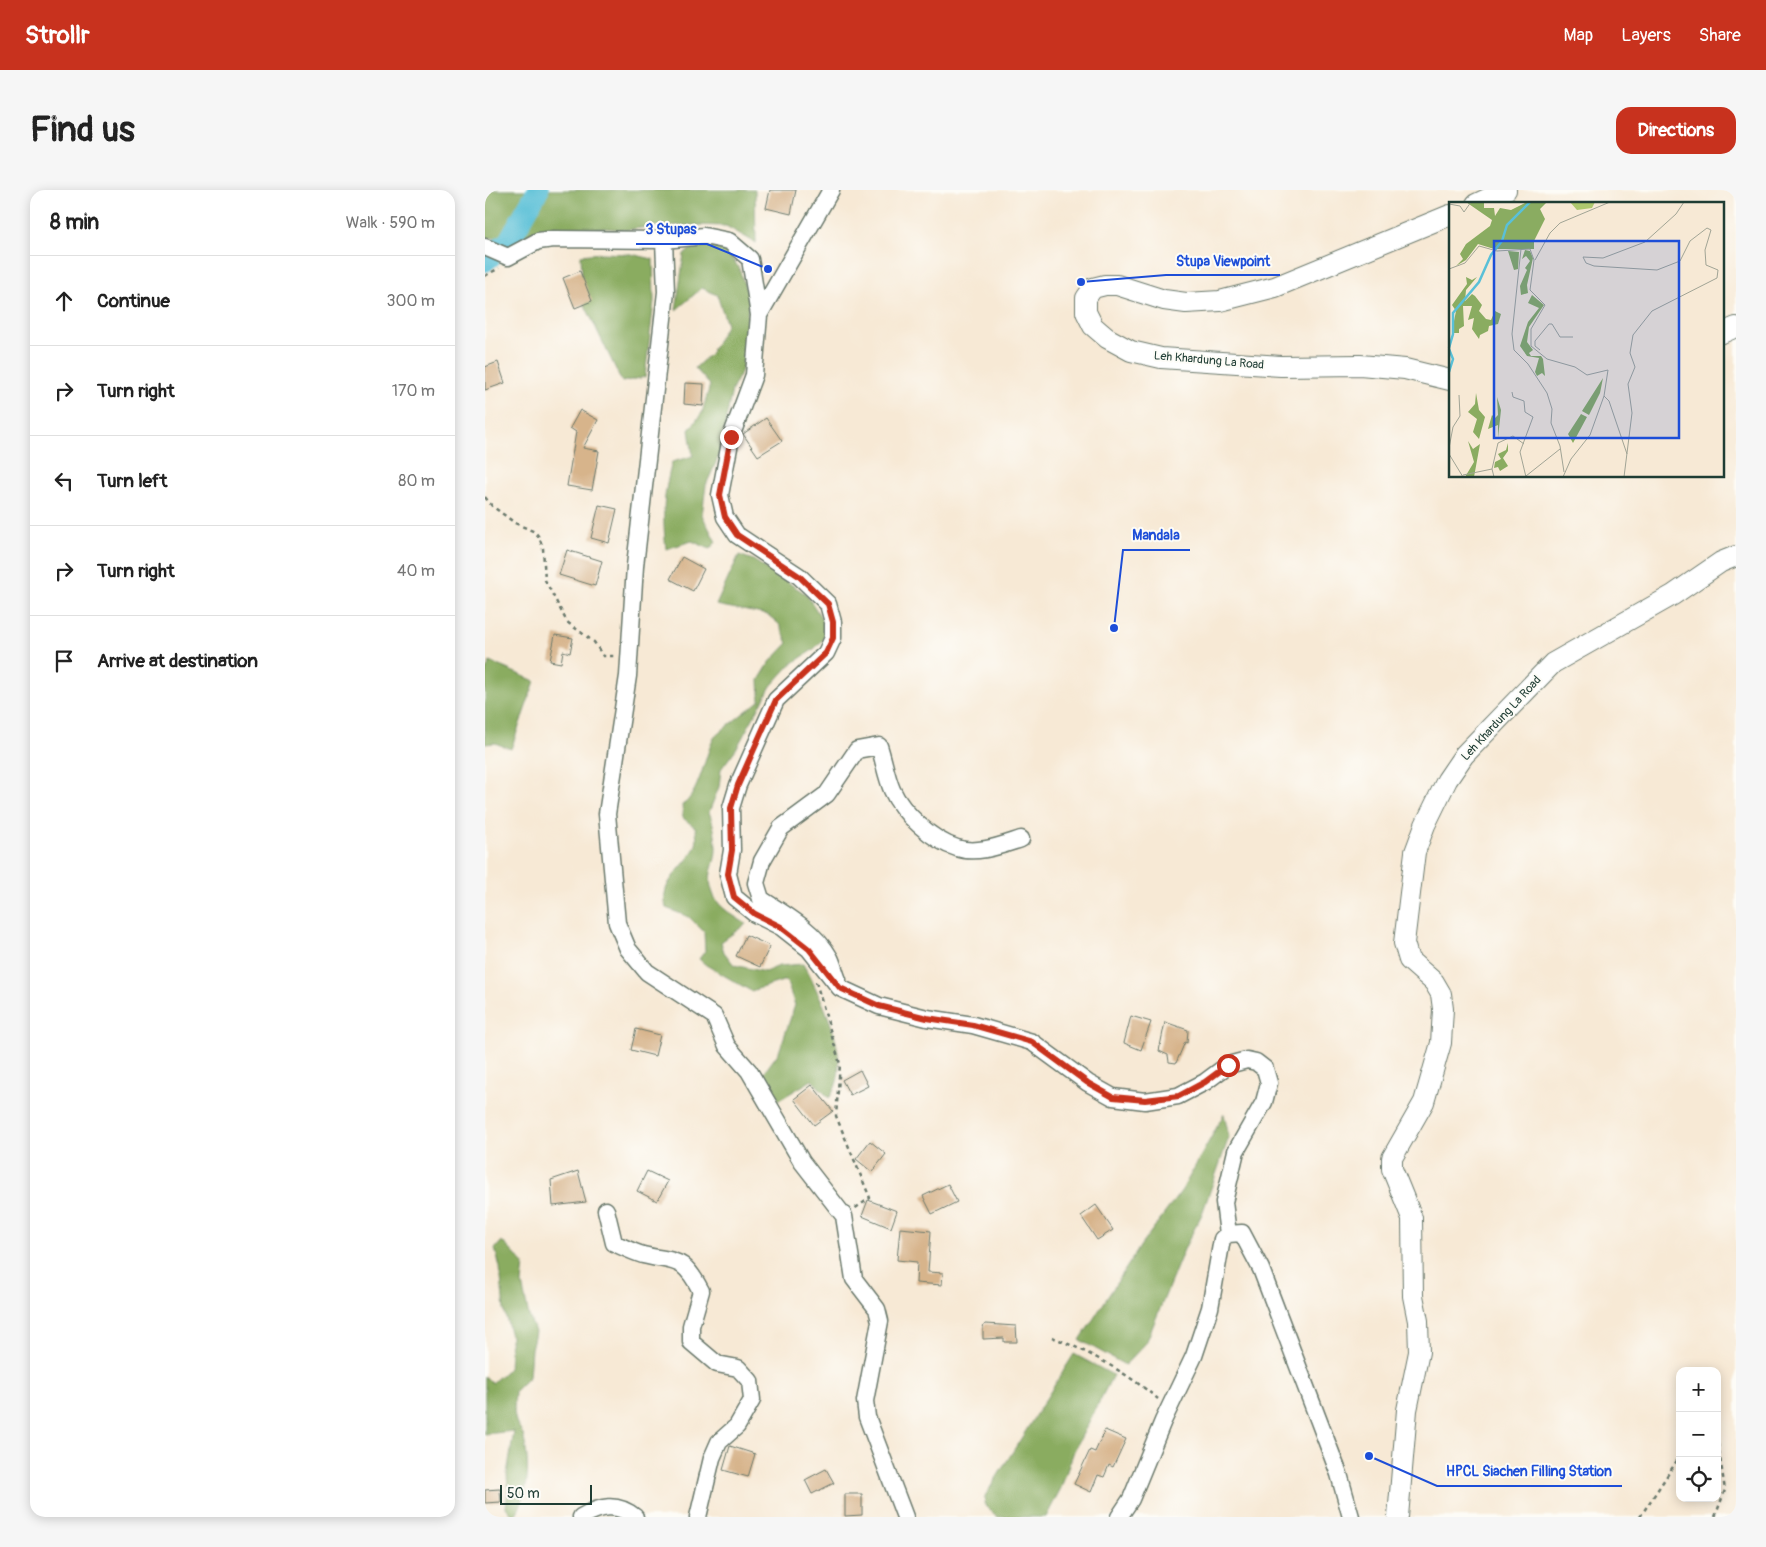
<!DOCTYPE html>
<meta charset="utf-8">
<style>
body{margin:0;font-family:Pangolin,sans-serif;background:#f6f6f6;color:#222}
.controls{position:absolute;right:15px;bottom:15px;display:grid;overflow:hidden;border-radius:10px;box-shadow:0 2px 12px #0003}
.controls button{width:45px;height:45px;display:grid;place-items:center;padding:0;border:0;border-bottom:1px solid #e0e0e0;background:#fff;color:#222;font:25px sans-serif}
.scale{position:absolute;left:15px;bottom:12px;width:92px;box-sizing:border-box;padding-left:5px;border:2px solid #1f3d34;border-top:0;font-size:14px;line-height:18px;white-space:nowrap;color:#1f3d34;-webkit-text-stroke:4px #fdfcf7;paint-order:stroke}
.stop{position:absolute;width:15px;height:15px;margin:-11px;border:4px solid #c8321e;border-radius:50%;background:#fff}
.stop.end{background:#c8321e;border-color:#fff;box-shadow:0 1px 5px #0008}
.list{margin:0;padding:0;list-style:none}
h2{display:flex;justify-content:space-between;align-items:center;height:65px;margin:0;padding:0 20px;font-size:21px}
h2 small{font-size:16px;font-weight:400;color:#767676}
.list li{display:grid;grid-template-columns:32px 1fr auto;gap:15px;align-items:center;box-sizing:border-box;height:90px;padding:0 20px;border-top:1px solid #e0e0e0}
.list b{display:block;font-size:19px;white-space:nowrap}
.list em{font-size:16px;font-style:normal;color:#767676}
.icon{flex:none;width:28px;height:28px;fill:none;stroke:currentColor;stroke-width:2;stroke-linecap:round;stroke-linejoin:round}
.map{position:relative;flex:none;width:1251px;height:1327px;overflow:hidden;border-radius:15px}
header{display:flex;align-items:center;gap:30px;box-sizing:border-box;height:70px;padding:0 25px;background:#c8321e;color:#fff}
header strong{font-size:24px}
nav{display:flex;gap:28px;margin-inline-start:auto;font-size:18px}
.intro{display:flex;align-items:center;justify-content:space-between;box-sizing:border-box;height:120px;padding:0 30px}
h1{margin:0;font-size:35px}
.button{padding:12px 22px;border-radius:15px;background:#c8321e;color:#fff;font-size:18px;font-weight:700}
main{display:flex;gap:30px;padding:0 30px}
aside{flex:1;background:#fff;border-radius:15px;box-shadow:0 2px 12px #0003}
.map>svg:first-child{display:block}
.forest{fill:#8aac61;stroke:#54744a}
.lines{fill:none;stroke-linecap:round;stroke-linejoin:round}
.river{stroke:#5ac0d7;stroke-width:22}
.building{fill:#d7b48b}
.minor-casing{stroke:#6b796c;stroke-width:19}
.major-casing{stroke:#6b796c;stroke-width:22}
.path{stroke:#6b796c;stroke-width:2.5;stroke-dasharray:4 4;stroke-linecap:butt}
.minor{stroke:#fff;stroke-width:16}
.major{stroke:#fff;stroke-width:20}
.route{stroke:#c8321e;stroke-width:6}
.labels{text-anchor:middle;stroke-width:4;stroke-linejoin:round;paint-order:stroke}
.street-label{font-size:12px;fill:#1f3d34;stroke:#fdfcf7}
.inset-river{fill:none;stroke:#5ac0d7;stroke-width:2.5}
.inset-road{fill:none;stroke:#a1a495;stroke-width:1}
.view{fill:#1d4ed8;fill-opacity:0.15;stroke:#1d4ed8;stroke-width:2.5}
.inset-edge{fill:none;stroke:#1f3d34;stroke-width:2.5}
.leader{fill:none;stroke:#1d4ed8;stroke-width:2}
.callout-dot{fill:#1d4ed8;stroke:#fdfcf7;stroke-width:2}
.callout-label{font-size:14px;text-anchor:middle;font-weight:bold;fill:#1d4ed8;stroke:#fdfcf7;stroke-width:4;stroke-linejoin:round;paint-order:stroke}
</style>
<header>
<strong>Strollr</strong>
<nav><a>Map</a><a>Layers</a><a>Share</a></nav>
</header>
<div class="intro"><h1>Find us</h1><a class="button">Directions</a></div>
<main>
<aside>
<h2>8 min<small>Walk · 590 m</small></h2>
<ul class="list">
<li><svg class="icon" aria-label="ahead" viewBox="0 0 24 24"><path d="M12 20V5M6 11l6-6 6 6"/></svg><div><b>Continue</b></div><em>300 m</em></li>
<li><svg class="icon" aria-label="right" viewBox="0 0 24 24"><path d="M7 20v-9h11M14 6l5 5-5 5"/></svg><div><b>Turn right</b></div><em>170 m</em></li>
<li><svg class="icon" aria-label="left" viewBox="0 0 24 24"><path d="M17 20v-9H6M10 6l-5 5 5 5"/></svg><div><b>Turn left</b></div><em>80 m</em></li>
<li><svg class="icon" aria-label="right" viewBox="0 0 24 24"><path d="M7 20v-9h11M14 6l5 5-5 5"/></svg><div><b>Turn right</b></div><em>40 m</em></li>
<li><svg class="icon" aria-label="arrive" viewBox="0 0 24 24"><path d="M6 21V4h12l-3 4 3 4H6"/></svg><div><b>Arrive at destination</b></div></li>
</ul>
</aside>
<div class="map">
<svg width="1251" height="1327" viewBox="0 0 1251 1327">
<rect width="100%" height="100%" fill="#fdfcf7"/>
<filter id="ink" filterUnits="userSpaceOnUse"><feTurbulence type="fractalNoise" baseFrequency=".02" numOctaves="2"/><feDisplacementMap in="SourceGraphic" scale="10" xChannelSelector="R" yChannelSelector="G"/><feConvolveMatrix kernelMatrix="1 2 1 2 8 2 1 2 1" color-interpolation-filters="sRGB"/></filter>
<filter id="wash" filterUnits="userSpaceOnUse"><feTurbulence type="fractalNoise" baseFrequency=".0096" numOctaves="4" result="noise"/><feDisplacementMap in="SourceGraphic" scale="20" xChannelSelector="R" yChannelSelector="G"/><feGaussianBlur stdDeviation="1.12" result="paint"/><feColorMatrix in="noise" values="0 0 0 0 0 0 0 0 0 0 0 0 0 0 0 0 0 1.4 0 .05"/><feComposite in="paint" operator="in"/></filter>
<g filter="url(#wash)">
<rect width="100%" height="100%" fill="#f7e9d5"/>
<path class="forest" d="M0,0H270L271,53L241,36L207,35L171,36L141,40L120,38L72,40L42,47L0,48Z
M212,55H231L243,63L254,78L264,109L257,180L247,200L233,268L221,295L217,325L231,352L225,359L207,351L181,359C177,325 178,306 187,272L208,266L204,240L217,223L225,195L210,178L225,164L242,134L232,105L217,98L191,120L199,64Z
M116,63L146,64L168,69L169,111L160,187L137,192L98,111L96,65Z
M254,365L268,370L321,404L339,432V449L329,459L305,475L286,496L251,559L236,579L234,597L224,622C229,634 233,655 230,668C226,683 222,689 229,706C234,718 251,727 261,734L236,752L239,762L249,775L280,782L294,776L318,774C336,807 371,873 344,908L327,890L294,910L278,884L294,862L310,815L301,790L266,801L221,775L214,769L220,761L219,742L204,727L181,718C173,691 200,679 210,657C213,652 211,644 211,638L198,628L197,615C214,606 220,564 229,548C231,544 268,516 275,510L274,490L285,472L303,453L294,434L283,425L231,415Z
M5,472L50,491L26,559L10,553L0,554V482Z
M739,924L744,947L717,1024L700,1057L661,1153L640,1175L595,1150L656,1055L697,1000Z
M17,1051L39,1074L37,1094L44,1126L50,1142L46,1159L44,1187L30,1201C30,1209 28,1219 30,1228C31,1234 36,1239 38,1245C45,1271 45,1305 29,1327L21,1317L23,1298L22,1284L29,1241L0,1244V1186L7,1193L24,1178L26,1146L19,1120L15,1077L10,1059Z
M589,1164L628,1185L589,1261L576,1298L561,1327H513L500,1316V1306Z"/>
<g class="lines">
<path class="river" d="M0,71L24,51L53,0"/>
</g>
<g id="blocks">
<path class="building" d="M285,0H311L306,24L281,18Z
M95,81L107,111L90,118L78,88Z
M13,172L20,193L0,200V177Z
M200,193L219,194L218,216L199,214Z
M95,220L113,230L98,258L114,261L107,300L82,296L91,242L85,238Z
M281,228L297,251L273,266L258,244Z
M114,315L132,319L124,353L106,348Z
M82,360L117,371L110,396L74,385Z
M197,367L219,379L208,401L185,389Z
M70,445L88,448L85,463L78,461L76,473L65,471Z
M261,745L285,756L275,777L251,766Z
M646,826L666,832L656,860L639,853Z
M680,832L703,840L702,853L700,852L691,873L684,872L683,865L674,861Z
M151,839L175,845L170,866L146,860Z
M375,880L383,896L365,905L357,890Z
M327,895L348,921L329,935L309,909Z
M385,951L401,964L387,982L371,969Z
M93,981L101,1012L68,1016L66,990Z
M162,981L183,991L172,1011L152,1001Z
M463,994L472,1012L447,1024L438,1006Z
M383,1010L412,1021L406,1038L377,1026Z
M611,1015L628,1040L612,1050L596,1026Z
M415,1038L446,1041L443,1082L458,1083L457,1095L431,1093L432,1072L412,1070Z
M500,1134L531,1136L532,1152H519V1148L498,1149V1137Z
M620,1240L641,1249L628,1277L624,1275L619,1287L613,1285L606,1302L589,1294L605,1260L610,1262Z
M245,1256L270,1264L263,1287L238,1280Z
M341,1279L349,1293L327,1304L320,1290Z
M15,1299L16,1312L0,1313V1300Z
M360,1304H377V1325L360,1326Z"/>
</g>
</g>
<g filter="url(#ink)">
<use href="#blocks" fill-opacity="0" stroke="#6b796c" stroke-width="1"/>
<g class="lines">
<defs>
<path id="minor" d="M179,50L181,102L150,376L143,486L122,624L132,733L143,759L162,782L229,826L242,856L264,881L317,972L359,1026L369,1089L392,1119L395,1131L380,1211L382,1227L420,1327
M0,57L23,67L53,51L69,49L179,50L219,46L244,51L265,69L274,125L269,185L246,247L235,305L240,327L252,345L314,386L343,414L348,432V448L341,463L291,510L253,595L246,618L247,660L243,684L249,707L270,724L296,737L324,759L355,798L394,816L442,828L488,835L547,852L603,893L628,907L660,911L693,906L720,892L743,875L762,870L771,872L780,879L784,893L779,912L751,961L739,1012L743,1044
M274,125L346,0
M353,790C350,783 348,774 345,768C330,741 300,724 276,709L271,693L277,671L296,638L342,604L372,560L394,556C399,571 401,586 407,600C417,623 448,651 472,658C492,665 517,655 536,649
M121,1020L129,1053C138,1057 148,1062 158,1065C192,1073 198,1066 216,1101L206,1136V1152L232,1174L253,1178L265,1191L267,1210L252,1236L234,1252L227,1268L213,1327
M96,1327C115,1316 132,1312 150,1327
M634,1327L646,1309L678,1231L709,1166L725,1118L737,1049L743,1044L757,1043L776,1079L854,1284L866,1327"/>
<path id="major" d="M991,14L1021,0
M965,25L790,97L735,111L701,113L679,110L632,95H620L608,98L601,108V122L608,136L622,148L646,161L676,168L796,176L875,175L920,179L965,190
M1237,143L1251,137
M913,1327L922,1220L934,1162L933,1131L928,1106L927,1028L907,979V968L939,912L956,853L958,819L956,804L949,792L924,770L919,753L930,662L940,635L962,590L979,565L1068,473L1188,405L1236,372L1251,366"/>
</defs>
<use href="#minor" class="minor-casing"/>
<use href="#major" class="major-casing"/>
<path class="path" d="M0,86L14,78
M0,307L7,316L30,333L50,342L54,347L58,358L60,390L82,432L109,452L118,466H132
M331,792L355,874L351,926L385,1008L369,1019
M567,1147C605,1162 642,1183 673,1209
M1155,1327L1195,1266
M1230,1327L1240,1300L1232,1248"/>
<use href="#minor" class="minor"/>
<use href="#major" class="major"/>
</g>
</g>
<g class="lines" filter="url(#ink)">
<path class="route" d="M246,247L235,305L240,327L252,345L314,386L343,414L348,432V448L341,463L291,510L253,595L246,618L247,660L243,684L249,707L270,724L296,737L324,759L355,798L394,816L442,828L488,835L547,852L603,893L628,907L660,910L694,906L720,892L743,875"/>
</g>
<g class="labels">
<g class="street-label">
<text transform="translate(724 170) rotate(5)" y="4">Leh Khardung La Road</text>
<text transform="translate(1016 528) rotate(-47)" y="4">Leh Khardung La Road</text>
</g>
</g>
<g transform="translate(964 12)">
<rect width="275" height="275" fill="#f7e9d5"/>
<path d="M121,0H146L143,6L128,8Z" fill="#aec86e"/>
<path d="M17,0H35V6H45L46,14L51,6L62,8L76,1L98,0L91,7L96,17L85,39V47H45L29,42L17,58L7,64L14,57L11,52L17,42L41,24L43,18ZM76,48L81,49L84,56L78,83L79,91L72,93L71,84L78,68L76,66L81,59L77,54L73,57ZM59,49L70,50L69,67L65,68ZM17,75L23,78L28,75L17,88L16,99L23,92L26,94L33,103L30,109L37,117L42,118L46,109L52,112L49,122L40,124L39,129L31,133L30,137L23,127L25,116L19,118L23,104H14L15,124L10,127V131H5L4,124L7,109L3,103L18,82ZM83,93L95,103L80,125L78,140L84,148L80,151L82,154H92L94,157L96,174L93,171L88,174L86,170L90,156L78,154L71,144L79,120L90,106L79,101ZM154,176L151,191L140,213L133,209ZM27,191L30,208L36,215L30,237L24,230L28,217L19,210L26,202ZM48,195L52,208L49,236V223L39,227L43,213L46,216L49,213ZM132,212L138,215L124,241L119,232ZM19,239L24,247L31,242L25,275H16L25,260ZM59,241V249L54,256L59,264L51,269L49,265L45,266L46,260L52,257L49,252L57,248Z" fill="#8aac61"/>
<path class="inset-river" d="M0,146L4,132V111L30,80L42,53L53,39L58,23L81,0M0,147L4,157L0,170"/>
<path class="inset-road" d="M0,2L11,4L15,10L22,0M72,47L63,132L65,148L79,162L98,191L103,207L102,221L111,244L115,270M86,58L101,31L111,21L161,0M0,67L16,61L30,44L48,49L81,47L85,58L81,88L96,103L82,127V144L98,157L126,165L138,173L159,168L155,194M91,148L86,144V139L100,122H103L111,135H124M63,190L64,195L75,199L76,210L84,215L71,250L77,275M0,246L4,225L11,214L10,193M0,252L14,275M14,273L43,267M77,274L111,247M45,275L43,267L49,241L64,234L75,242M114,275L122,257L141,233L155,194L160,199L178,252M175,275L183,211L179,182L186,165L181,151L184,133L203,109L268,76L269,68L257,63L256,48L262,28L258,26L241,39L231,59L208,68L145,64L137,61L134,55L154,56L196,40L227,12L235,0"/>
<path class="view" d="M45,39H230V236H45Z"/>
<rect width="275" height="275" class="inset-edge"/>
</g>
<path class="leader" d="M283 79L222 54H151M596 92L681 85H795M629 438L638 360H705M884 1266L952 1296H1137"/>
<g class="callout-dot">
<circle cx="283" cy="79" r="5"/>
<circle cx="596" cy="92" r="5"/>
<circle cx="629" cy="438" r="5"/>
<circle cx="884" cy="1266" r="5"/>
</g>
<g class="callout-label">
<text x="186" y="44">3 Stupas</text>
<text x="738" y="76">Stupa Viewpoint</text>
<text x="671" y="350">Mandala</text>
<text x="1044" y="1286">HPCL Siachen Filling Station</text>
</g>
</svg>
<div class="controls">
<button>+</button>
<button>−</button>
<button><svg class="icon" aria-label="locate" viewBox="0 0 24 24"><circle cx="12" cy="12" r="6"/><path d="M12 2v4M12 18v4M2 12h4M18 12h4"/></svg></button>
</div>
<div class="scale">50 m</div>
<div class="stop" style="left:743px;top:875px"></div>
<div class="stop end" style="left:246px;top:247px"></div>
</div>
</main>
